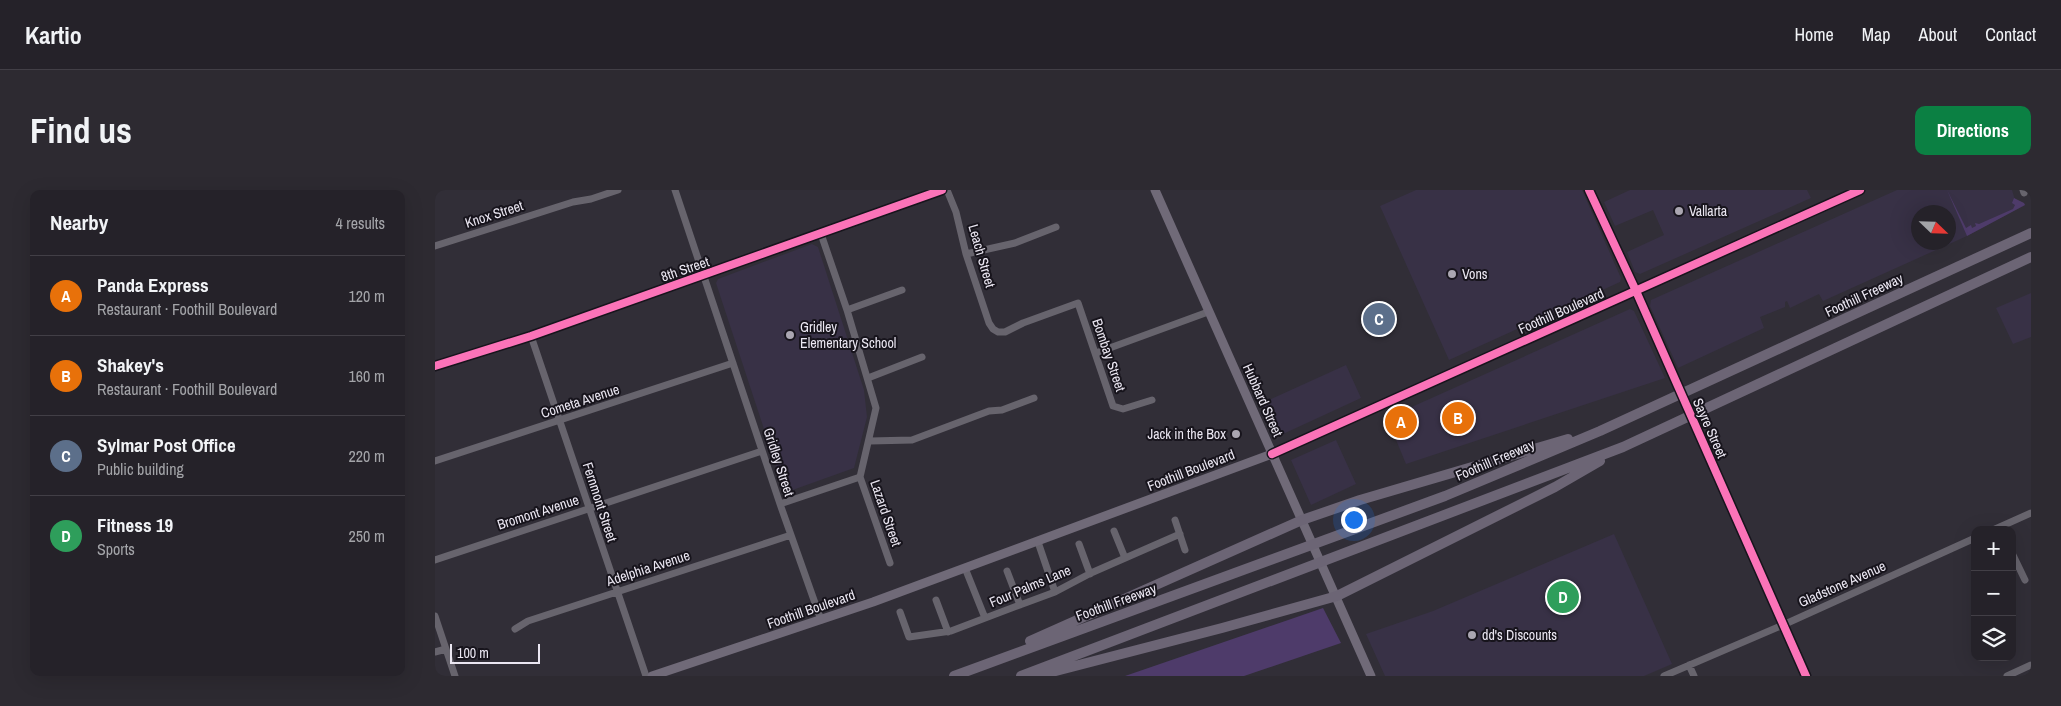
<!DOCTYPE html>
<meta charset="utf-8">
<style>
body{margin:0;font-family:"Archivo Narrow",sans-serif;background:#2d2a31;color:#f1f3f6}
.controls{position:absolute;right:15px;bottom:15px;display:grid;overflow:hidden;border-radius:10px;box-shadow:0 5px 20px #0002}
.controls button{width:45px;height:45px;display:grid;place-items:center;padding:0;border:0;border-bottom:1px solid #423f46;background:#252229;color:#f1f3f6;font:25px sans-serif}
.compass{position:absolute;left:1476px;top:15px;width:45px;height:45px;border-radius:50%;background:#252229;box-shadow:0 5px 20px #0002;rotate:113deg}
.scale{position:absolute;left:15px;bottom:12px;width:90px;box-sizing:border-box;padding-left:5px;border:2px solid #ebe7f2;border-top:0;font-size:14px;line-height:18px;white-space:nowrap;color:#ebe7f2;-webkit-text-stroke:4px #17141c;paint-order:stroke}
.you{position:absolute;left:918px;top:329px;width:18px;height:18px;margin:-12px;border:4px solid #fff;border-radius:50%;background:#1a73e8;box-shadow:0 0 0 8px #1a73e833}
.badge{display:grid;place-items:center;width:32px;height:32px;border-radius:50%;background:#0b8043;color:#fff;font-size:16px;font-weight:700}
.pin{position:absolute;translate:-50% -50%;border:2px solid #fff;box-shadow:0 1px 5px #0006}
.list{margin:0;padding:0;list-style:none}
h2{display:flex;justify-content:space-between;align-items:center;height:65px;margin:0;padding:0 20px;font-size:21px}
h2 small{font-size:16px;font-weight:400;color:#a3a4a8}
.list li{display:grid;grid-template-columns:32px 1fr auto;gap:15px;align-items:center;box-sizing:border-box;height:80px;padding:0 20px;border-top:1px solid #423f46}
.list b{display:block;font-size:19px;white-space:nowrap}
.list p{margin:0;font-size:16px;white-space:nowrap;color:#a3a4a8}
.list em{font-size:16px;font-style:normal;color:#a3a4a8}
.icon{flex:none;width:28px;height:28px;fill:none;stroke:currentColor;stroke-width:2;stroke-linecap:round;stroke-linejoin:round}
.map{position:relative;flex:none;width:1596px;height:486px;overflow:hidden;border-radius:10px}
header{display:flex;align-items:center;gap:30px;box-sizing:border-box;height:70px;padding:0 25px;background:#252229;border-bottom:1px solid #423f46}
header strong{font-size:24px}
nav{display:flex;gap:28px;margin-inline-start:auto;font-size:18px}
.intro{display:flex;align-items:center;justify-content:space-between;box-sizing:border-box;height:120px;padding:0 30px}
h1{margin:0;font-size:35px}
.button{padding:12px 22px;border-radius:10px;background:#0b8043;color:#fff;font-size:18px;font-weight:700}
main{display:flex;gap:30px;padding:0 30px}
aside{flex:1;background:#252229;border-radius:10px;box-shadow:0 5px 20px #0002}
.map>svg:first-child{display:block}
.built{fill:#383146;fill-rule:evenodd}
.green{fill:#4e3b6a}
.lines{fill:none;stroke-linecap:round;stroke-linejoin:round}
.minor{stroke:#67646d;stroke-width:7}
.major{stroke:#706a78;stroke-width:9}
.highway{stroke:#6c6575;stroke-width:10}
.cycleway-casing{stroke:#17141c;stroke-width:11}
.cycleway{stroke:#fb73b8;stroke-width:8}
.poi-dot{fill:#aaa6b1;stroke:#17141c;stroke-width:2}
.labels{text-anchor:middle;stroke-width:4;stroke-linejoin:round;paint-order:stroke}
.poi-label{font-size:14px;fill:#ebe7f2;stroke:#17141c;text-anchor:start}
.street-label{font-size:14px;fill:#ebe7f2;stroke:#17141c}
</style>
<header>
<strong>Kartio</strong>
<nav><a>Home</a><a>Map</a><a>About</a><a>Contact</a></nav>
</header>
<div class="intro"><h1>Find us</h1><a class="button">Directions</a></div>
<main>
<aside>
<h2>Nearby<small>4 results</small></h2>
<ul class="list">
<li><span class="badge" style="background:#e8710a">A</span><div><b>Panda Express</b><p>Restaurant · Foothill Boulevard</p></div><em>120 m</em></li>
<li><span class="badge" style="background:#e8710a">B</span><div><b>Shakey's</b><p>Restaurant · Foothill Boulevard</p></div><em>160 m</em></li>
<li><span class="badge" style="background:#5c6f8a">C</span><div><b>Sylmar Post Office</b><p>Public building</p></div><em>220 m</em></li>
<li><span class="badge" style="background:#2e9e5b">D</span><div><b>Fitness 19</b><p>Sports</p></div><em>250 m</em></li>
</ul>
</aside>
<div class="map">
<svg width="1596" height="486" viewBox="0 0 1596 486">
<rect width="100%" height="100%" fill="#312e37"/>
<path class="built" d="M981,0H1147L1186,88L1185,92L1014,170L945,16Z
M1195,0H1372L1376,8L1205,84L1200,82L1192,62L1229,45L1218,20L1180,36L1169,12Z
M1462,0H1577L1580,10L1589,13L1590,15L1532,46L1388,111L1384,104L1355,118L1352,111L1350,112V117L1325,127L1329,138L1243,178L1215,116L1216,110ZM1484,22H1514V52H1484Z
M377,54L383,57L429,200L432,227L419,278L352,302L349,300L281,93L283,89Z
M1596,103V147L1578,154L1561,118Z
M1195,119L1199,121L1230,188L971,274L952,228Z
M911,175L926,208L848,244L842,242L833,221L829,222L825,214Z
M901,250L921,294L876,315L856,270Z
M1179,344L1237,474L1209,486H950L931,444L998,421Z"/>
<path class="green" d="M1512,0L1531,38L1536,35L1537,38L1541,36L1540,33L1544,34L1578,19L1580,15L1577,13L1579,8L1589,13L1590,15L1532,46Z
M888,418L906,453L809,486H690Z"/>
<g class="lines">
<path class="minor" d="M240,0L345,314L386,430
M512,0L521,22L531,64L554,133L558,139L563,142H570L588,133L643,113L678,216L688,219L717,210
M1154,0L1201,101L1371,486
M1588,0L1589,3
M386,44L412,120L441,218L425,287L455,373
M0,56L138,12L156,9L183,0
M531,64L580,53L621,37
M412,120L467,100
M96,146L211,486
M661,163L773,122
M0,176L96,146L507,0
M433,188L487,167
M435,251L477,250L554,221L567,220L599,208
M0,271L298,173
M345,314L425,287
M740,330L750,360
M1558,340L1596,323
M679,341L690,368
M603,352L620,402
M644,354L655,384
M1577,363L1590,390
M0,370L327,261
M530,378L550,428
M572,381L585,415
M501,410L513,442
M465,422L474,447L516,441L582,416L620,402L656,383L745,344
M0,426L20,486
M80,439L93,431L356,345
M0,462L11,459
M1254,475L1259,486
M1229,486L1348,435L1540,348
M1572,486L1596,475"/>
<path class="major" d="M720,0L936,486
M217,486L438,412L837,264L1425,0"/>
<path class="highway" d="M595,451L867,330L925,310L1133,249
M605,485L787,438L902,406L1120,297L1165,271
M519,486L1010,306L1165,241L1596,43
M586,486L1188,257L1596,67"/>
<defs>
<path id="cycleway" d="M1154,0L1201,101L1371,486
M0,176L96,146L507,0
M837,264L1425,0"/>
</defs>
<use href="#cycleway" class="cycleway-casing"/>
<use href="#cycleway" class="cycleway"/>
</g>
<g class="poi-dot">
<circle cx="1244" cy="21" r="5"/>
<circle cx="1017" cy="84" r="5"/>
<circle cx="355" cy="145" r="5"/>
<circle cx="801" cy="244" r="5"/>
<circle cx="1037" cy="445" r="5"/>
</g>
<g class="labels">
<g class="poi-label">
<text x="1254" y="26">Vallarta</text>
<text x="1027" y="89">Vons</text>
<text x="365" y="142">Gridley<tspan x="365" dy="16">Elementary School</tspan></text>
<text x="791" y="249" text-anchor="end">Jack in the Box</text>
<text x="1047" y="450">dd's Discounts</text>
</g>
<g class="street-label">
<text transform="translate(59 24) rotate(-18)" y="5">Knox Street</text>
<text transform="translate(547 66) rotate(74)" y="5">Leach Street</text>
<text transform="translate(250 79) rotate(-19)" y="5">8th Street</text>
<text transform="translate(1429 105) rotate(-25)" y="5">Foothill Freeway</text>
<text transform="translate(1126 121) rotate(-24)" y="5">Foothill Boulevard</text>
<text transform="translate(674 165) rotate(71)" y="5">Bombay Street</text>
<text transform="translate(828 210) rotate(66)" y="5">Hubbard Street</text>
<text transform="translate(145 211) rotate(-18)" y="5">Cometa Avenue</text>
<text transform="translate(1275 238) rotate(66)" y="5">Sayre Street</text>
<text transform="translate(1060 270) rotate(-23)" y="5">Foothill Freeway</text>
<text transform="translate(344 272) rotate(72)" y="5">Gridley Street</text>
<text transform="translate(756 280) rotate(-21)" y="5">Foothill Boulevard</text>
<text transform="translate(165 312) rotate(72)" y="5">Fernmont Street</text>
<text transform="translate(103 322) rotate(-18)" y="5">Bromont Avenue</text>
<text transform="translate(451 323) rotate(71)" y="5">Lazard Street</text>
<text transform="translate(213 378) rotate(-18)" y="5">Adelphia Avenue</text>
<text transform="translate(1407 394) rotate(-24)" y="5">Gladstone Avenue</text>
<text transform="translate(595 396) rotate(-23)" y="5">Four Palms Lane</text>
<text transform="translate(681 412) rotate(-20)" y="5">Foothill Freeway</text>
<text transform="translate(376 419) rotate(-19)" y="5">Foothill Boulevard</text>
</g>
</g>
</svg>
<div class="controls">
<button>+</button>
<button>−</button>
<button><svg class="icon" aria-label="layers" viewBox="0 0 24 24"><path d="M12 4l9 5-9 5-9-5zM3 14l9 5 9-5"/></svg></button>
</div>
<svg class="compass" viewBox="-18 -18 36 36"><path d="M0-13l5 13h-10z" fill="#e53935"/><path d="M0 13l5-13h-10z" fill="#a3a4a8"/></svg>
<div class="scale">100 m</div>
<div class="you"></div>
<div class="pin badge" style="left:966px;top:232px;background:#e8710a">A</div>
<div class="pin badge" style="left:1023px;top:228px;background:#e8710a">B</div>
<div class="pin badge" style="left:944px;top:129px;background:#5c6f8a">C</div>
<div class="pin badge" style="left:1128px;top:407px;background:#2e9e5b">D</div>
</div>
</main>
